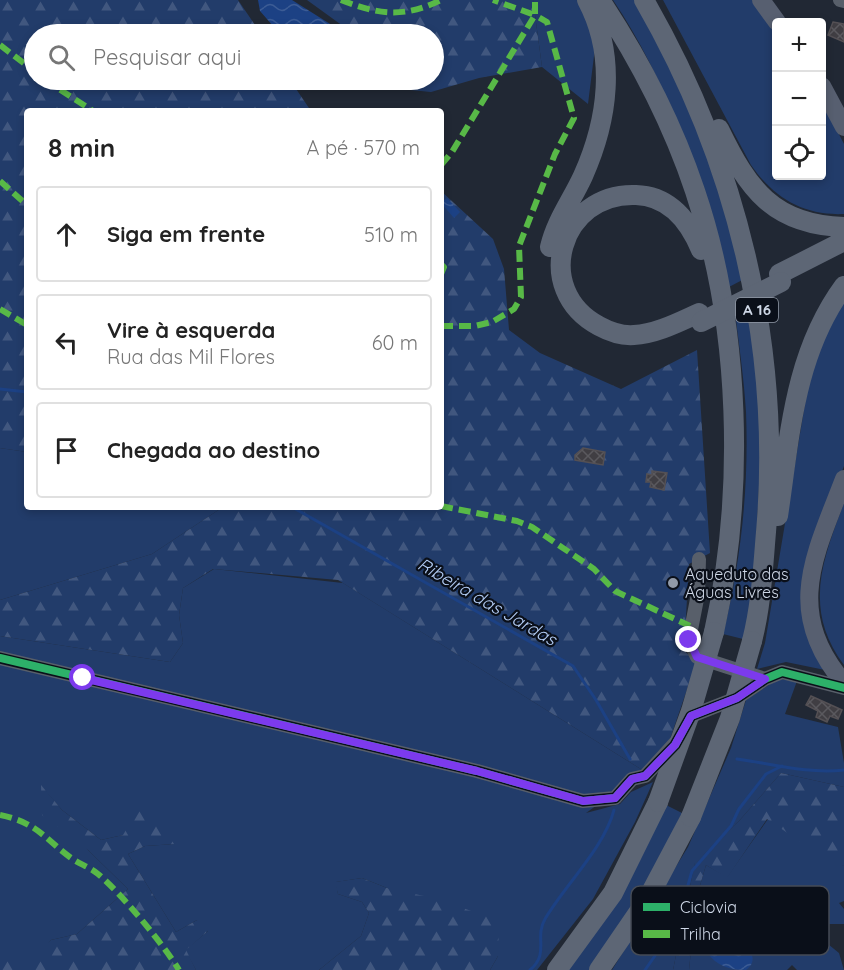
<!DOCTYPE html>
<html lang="pt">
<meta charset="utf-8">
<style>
body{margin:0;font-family:Quicksand,sans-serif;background:#f6f6f6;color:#222}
.controls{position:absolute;right:18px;top:18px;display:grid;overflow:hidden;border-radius:6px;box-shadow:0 3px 9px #0003}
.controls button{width:54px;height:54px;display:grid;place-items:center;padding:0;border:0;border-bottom:2px solid #e0e0e0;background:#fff;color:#222;font:30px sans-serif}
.stop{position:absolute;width:18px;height:18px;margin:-14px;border:4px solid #7c3aed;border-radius:50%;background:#fff}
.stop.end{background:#7c3aed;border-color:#fff;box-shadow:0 2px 6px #0008}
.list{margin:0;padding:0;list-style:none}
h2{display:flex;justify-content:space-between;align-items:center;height:78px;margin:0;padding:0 24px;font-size:26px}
h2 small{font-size:20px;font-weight:400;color:#767676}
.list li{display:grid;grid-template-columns:39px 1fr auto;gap:18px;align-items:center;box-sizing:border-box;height:96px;margin:0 12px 12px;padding:0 12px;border:2px solid #e0e0e0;border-radius:6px}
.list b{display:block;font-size:22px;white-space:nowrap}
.list p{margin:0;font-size:20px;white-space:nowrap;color:#767676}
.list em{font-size:20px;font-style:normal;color:#767676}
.icon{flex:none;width:33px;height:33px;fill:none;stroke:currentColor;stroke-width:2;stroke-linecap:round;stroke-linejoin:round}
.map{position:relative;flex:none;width:844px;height:970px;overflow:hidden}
.search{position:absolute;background:#fff;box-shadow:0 3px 9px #0003;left:24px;top:24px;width:420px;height:66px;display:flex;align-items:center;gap:15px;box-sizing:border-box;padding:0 21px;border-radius:33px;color:#767676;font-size:22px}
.panel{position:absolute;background:#fff;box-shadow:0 3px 9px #0003;left:24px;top:108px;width:420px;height:402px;border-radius:6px}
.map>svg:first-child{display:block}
.grass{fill:#223c6a}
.forest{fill:url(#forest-firs)}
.water{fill:url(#water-waves)}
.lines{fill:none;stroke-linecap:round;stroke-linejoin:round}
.stream{stroke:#1c4184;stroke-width:3}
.building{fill:url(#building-cross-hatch);stroke:#545054;stroke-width:1.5}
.minor{stroke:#585f6a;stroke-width:14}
.major{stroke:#575f70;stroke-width:18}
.highway{stroke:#5d6675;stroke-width:20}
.highway-bridge{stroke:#5d6675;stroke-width:20}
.quiet{stroke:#58b947;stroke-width:6;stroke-dasharray:12 6;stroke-linecap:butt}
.cycleway-casing{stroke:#0a0f19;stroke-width:11}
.cycleway{stroke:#2db169;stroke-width:8}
.route{stroke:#7c3aed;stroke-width:8}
.poi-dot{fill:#919aa8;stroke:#0a0f19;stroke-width:2}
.labels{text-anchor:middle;stroke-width:4.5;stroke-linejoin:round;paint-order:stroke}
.shield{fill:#0a0f19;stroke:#939ba8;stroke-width:1.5}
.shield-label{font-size:15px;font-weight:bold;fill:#ced7e6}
.poi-label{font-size:16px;fill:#ced7e6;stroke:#0a0f19;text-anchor:start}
.water-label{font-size:18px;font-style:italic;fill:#b2cbf3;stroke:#0a0f19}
.key{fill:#0a0f19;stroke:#454b56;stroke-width:1.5}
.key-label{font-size:16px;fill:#ced7e6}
</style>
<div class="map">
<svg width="844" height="970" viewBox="0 0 844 970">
<defs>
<pattern id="forest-firs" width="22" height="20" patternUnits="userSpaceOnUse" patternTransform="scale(1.5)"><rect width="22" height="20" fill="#223c6a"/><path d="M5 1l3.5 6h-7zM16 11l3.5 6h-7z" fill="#41577f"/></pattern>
<pattern id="water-waves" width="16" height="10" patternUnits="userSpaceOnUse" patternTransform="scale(1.5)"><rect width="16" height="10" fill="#1c4184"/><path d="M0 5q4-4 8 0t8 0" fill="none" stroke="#3c5c95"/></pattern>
<pattern id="building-cross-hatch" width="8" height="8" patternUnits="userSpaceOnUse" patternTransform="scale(1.5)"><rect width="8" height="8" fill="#403e43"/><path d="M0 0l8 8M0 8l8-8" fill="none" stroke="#5a595e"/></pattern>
</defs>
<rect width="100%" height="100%" fill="#212834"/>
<path class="grass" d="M533,0H582L595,48L588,104L542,67Z
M613,0H636L706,138L748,277L729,287C699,185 673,89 613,0Z
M663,0H752L776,34V176H822V101L844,144V214C803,216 773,197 751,165Z
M844,297V466L814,547L804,584L825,670L786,662L757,669L765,643L811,368Z
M752,304L764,394L753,599L743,639L723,634C741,562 749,487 746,412C744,379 739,345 735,312Z
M0,448L27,452V507H223L152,554L0,600Z
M844,503V665C803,610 822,561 844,503Z
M214,569L343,583L644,771L586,813L620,804L631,792L653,782L635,822L593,899L537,970H490L498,956L387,888L362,878L336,882L338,894L362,902L369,913L361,936L319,970H196L185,950L208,931L197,920L176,932L128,854L145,846L174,844L123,835L101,840L62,810L41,786L88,850L128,889L77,934L51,940L28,970H0V636L170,662L183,643L179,615L183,588Z
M778,679L797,681L785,714L838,727L844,763V787L781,773L739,821L695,863L673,970H612L688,847L731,748L746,700Z
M662,803L682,813L650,880L591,970H566Z
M768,819L844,866V901L839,903L844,909V924H829L823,940L839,953L844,970H797L792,965L787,970H689L696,899L706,865L727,877Z"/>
<path class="forest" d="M0,0H238L261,34H34V80H290L311,111H27V452L0,448Z
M307,0H533L542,67L479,78L431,92L390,88L385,80H434V34H354Z
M441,191L493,239L504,269L509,330L540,353L621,389L697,350L710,553L689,564L684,650L696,663L668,745L644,771L338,580L213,569L183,588L179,615L183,643L170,662L0,636V600L152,554L223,507H441Z
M781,773L844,787V866L827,860L767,819L727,878L706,865L696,899L689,970H673L695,862L739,821Z
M41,785L62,810L101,840L123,835L138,810L171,823L175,844L145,846L128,854L176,932L197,920L206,921L208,931L186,950L196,970H0V952L26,966L51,940L77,934L128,889L88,850L42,815Z
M362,878L387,888L438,899L499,921L498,956L490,970H319L361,936L369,913L362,902L338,894L335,882Z"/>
<path class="water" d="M258,0H292L346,34H280L260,11Z
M447,198L460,212L454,218L441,203Z
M716,943L750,950C754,958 754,964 746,970C730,970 716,966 707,952L711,945Z"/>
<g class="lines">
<path class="stream" d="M0,389L27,392
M292,507L573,666L596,700L630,759
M737,759C774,764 807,774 844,770
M530,970C550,953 534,938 545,919C565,885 604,848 614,810
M645,970L677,924L692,871L731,826L739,809L766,774L782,766"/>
</g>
<path class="building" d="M833,22L844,24V42L828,35Z
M583,448L605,452L603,465L575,460V455Z
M652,471L667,473L664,490L650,487L651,482H646L647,474L652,475Z
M811,696L842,710L838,719L830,716L827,722L816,717L818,711L806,705Z"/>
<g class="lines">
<path class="minor" d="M840,0L844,1
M699,559L698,594L689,640L697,657L765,679
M0,658L477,771L583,801L615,798L632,779L645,776L677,741
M688,721L691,716L737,698L765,679L782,672L844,688"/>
<path class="major" d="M761,0L777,22
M822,86L844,127
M844,479C815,555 783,611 844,683"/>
<path class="highway" d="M600,0C639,59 673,125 695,191C741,326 745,494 714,632
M644,0C737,161 782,346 766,532C763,568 761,606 752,641
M719,129C748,189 773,225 844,227
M550,247C556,221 572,200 583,176C608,120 617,56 587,0
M779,274L844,241
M699,313C679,322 656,334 634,335C621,336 610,332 599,326C531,290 560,192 636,195C670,196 689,221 701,250
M778,516C790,436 794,354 844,286
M557,970L613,893L658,802
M599,970L647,900L691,817"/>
<path class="highway-bridge" d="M701,322L781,282
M658,802L691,711L714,632
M691,817L730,718L752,641"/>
<path class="quiet" d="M341,0C379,15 404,18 441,0
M0,45L34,71
M45,80L93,111
M441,165L452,152L535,15L493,0
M0,181L27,205
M441,264L444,267L441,274
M0,309L27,325
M441,326H475L492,322L514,309L521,297L519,246L555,154L574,118L547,22L535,15V0
M441,506L517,521L532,527L594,569L615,591L690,626
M0,815C39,823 45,840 74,860C82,865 91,868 98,874C121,893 164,945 179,970"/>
<defs>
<path id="cycleway" d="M0,658L477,771L583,801L615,798L632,779L645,776L675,745L691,716L737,698L765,679L782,672L844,688"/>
</defs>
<use href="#cycleway" class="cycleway-casing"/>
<use href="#cycleway" class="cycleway"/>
</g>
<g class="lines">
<path class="route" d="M83,678L477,771L583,801L615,798L632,779L645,776L675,745L691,716L737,698L765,679L697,657L689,640"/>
</g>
<circle class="poi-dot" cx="673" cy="583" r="6"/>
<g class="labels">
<rect class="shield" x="736" y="298" width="42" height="24" rx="4.5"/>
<g class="shield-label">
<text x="757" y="315">A 16</text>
</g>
<g class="poi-label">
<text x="685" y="580">Aqueduto das<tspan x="685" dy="18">Águas Livres</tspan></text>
</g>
<g class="water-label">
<text transform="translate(487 602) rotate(30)" y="6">Ribeira das Jardas</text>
</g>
</g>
<rect x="631" y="886" width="198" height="69" rx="9" class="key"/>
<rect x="643" y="903" width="27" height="8" fill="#2db169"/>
<rect x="643" y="930" width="27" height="8" fill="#58b947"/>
<g class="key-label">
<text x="680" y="913">Ciclovia</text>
<text x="680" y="940">Trilha</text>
</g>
</svg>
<div class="controls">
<button>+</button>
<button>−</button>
<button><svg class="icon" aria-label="locate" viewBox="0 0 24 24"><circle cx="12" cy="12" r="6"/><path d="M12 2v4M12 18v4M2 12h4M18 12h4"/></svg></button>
</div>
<div class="stop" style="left:83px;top:678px"></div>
<div class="stop end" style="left:689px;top:640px"></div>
<div class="search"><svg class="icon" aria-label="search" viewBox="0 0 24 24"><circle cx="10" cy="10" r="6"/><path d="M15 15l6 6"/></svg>Pesquisar aqui</div>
<section class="panel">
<h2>8 min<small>A pé · 570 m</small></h2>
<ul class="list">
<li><svg class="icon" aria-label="ahead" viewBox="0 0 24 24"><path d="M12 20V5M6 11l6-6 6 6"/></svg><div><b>Siga em frente</b></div><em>510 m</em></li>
<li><svg class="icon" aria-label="left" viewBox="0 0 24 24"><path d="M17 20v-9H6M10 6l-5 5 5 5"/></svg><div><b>Vire à esquerda</b><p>Rua das Mil Flores</p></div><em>60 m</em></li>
<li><svg class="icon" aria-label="arrive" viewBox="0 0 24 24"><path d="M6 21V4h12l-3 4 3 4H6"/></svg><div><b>Chegada ao destino</b></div></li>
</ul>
</section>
</div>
